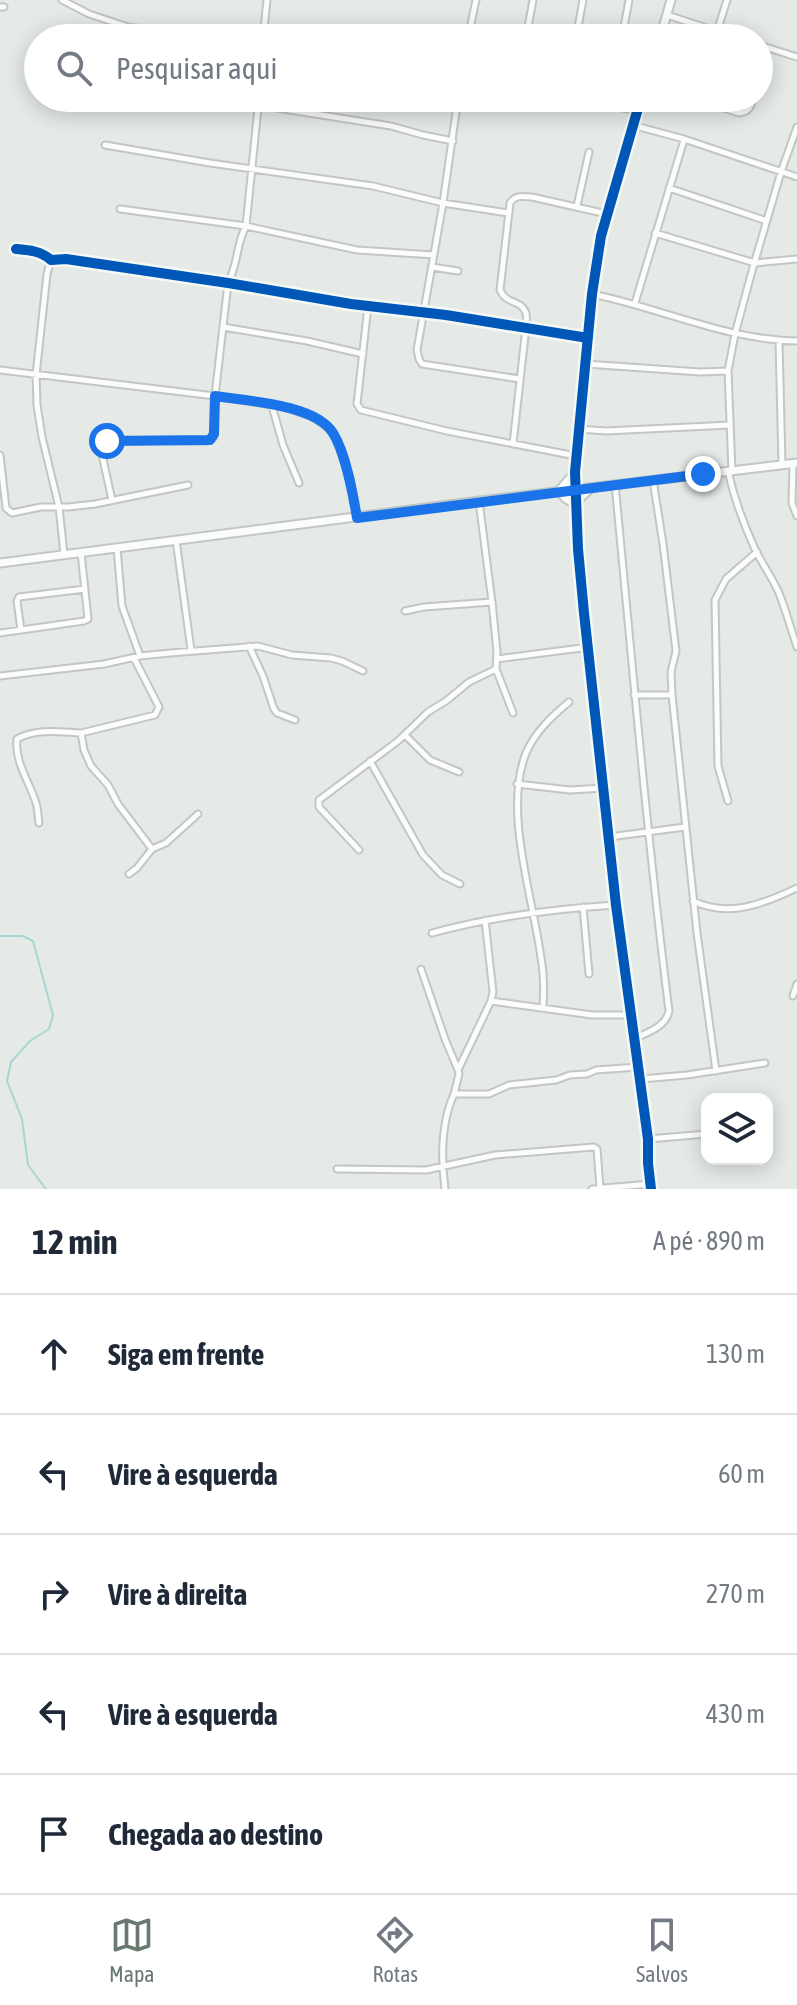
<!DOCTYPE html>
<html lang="pt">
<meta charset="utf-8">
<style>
body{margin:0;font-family:"Asap Condensed",sans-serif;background:#f2f2f3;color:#1f2937}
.controls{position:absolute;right:24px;bottom:24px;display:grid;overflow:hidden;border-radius:16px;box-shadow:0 4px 20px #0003}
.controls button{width:72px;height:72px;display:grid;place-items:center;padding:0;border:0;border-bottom:2px solid #e0e1e3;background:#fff;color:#1f2937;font:40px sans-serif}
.stop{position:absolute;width:24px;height:24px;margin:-18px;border:6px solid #1a73e8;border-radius:50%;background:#fff}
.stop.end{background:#1a73e8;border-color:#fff;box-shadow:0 2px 8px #0008}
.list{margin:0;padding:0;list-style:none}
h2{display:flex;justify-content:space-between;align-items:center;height:104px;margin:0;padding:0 32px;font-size:34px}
h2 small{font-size:26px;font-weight:400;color:#747a83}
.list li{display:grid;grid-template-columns:52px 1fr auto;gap:24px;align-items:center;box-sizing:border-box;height:120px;padding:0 32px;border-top:2px solid #e0e1e3}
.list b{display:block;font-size:30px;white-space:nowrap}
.list em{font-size:26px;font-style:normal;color:#747a83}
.icon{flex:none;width:44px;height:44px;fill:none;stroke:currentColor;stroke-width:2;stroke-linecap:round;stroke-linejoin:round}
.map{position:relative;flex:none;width:797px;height:1189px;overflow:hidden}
.search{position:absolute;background:#fff;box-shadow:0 4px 20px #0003;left:24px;right:24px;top:24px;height:88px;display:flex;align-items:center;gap:20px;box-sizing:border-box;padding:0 28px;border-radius:44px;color:#747a83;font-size:30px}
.sheet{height:704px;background:#fff}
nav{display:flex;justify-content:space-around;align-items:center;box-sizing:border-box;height:112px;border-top:2px solid #e0e1e3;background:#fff;font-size:22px;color:#747a83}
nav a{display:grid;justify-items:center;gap:4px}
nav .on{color:#687a70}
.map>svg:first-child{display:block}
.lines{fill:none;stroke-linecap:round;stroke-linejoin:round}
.stream{stroke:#a8d7d3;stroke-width:2}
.street-casing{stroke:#c2c7c4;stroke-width:9}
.secondary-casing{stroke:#c1c8c4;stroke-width:11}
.street{stroke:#fbfcfb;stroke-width:5}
.secondary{stroke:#fbfcfb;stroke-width:7}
.cycleway-casing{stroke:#f4f9f5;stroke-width:15}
.cycleway{stroke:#0057b8;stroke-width:10}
.route{stroke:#1a73e8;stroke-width:10}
</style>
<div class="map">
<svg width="797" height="1189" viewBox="0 0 797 1189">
<rect width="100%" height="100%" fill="#e5eae7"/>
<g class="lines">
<path class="stream" d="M0,936H23L33,941L53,1015L49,1029L30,1041L11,1062L7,1081L22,1119L28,1165L46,1189"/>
<defs>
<path id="street" d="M62,0L89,14L128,27L213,38
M0,7H4
M667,15L737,38
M263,38L267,0
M468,38L476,0
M526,38L533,0
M576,38L583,0
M622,38L629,0
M715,38L727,0
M759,45L797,57
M213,98L391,126L423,135L453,141
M458,98L443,203L417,350L419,359L422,364L520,379
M580,98L636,111
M692,98L739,113C749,112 751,107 753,98
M632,125L684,139L797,177
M105,145L210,163L373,186L443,203L508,213
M669,188L767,221
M577,206L589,152
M120,209L246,226L357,250L434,255
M655,233L755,263L797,259
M16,249C29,250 41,251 51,260L66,259L228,283L351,304L446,315L587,338
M51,260L47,274L36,375L37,405L42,437L59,507L64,554
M432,267L458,271
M592,294C661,308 726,340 797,341
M635,303L684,140
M368,306L357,404L361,410L447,431L576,456
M223,327L307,341L363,354
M779,341L782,464
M586,364L700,372L728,371
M0,370L215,396L284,407L313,417L330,429L336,438L350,479L357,517
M272,406L283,445L299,483
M579,429L606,431L730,425
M513,444L526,327C526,322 527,317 526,313C521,299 506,305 500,290L510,203C515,195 523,196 532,197L607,214
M0,455L6,508L12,513L41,507H68L95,504L188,485
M793,463L792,503L797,516
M728,471C734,498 743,523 755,549C762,564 772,577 779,593C786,611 791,629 797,647
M732,471L728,371L735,334L752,271L781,172L797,127
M653,480L663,544L676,651L671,672L672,695L697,933L716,1071
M615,484C632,660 647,836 669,1011C666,1027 648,1032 634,1039
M575,490L584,613L616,905L648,1139V1163L651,1189
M112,500L102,455L103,443L110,440L206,441L213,438L215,396L228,283C238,265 236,244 246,226L259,98
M176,540L191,650
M117,548L122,606L140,656
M405,611L424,607L492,602
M21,630L17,601L19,597L85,589
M0,633L84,621L88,619L81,553
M249,646L263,676L274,709L277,713L295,720
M497,659L589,647
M496,669L513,713
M0,676L104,664L140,656L170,653L258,646L292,655L331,658L342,661L363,671
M634,695H672
M405,735L430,760L459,772
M370,761L423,855L442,875L460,884
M517,784L570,790L604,788
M728,801L718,766L715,600L726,579L757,552
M39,823C38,817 38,809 36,803C30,783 14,761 17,739C37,728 59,732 81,733
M609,837L685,827
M152,849L166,843L198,814
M359,850L319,807V800L398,741L428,712L446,701L469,682L496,669L497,652L492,602L479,501
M129,874L137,868L152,849L118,804L108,785L91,766L84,750L81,733L155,715L159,707L134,658
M693,901C729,918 763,904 797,888
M583,907L589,974
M432,933C493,916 553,909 616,905
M421,969L445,1039L458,1070L459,1074L454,1094
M793,996L797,984
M491,1001L592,1015H631
M543,1007C544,991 544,974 541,958C533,897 503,811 526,753C535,732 552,716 569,702
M458,1070L491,1001L493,992L485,920
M641,1079L687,1075L765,1063
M648,1139L707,1134
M337,1169L426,1170L495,1155L594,1147L597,1149L600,1188
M445,1189C441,1158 441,1123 454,1094H489L509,1085L556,1080L570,1075L587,1074L596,1070L638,1067
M592,1189L651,1184"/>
<path id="secondary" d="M660,38L671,0
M575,490L576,456L592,294L601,236L641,98
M558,492L575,472
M560,492L565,498L576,505
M576,502L591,488
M0,563L479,501L797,463"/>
</defs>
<use href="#street" class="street-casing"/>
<use href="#secondary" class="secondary-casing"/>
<use href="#street" class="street"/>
<use href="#secondary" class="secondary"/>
<defs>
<path id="cycleway" d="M641,98L601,236L592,294L575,472L578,549L584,613L616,905L648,1139V1163L651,1189
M16,249C29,250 41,251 51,260L66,259L228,283L351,304L446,315L588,338"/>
</defs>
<use href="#cycleway" class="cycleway-casing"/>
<use href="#cycleway" class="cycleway"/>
</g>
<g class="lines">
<path class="route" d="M107,441L210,440L214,434L215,396C246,401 315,404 333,433C346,454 353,494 357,518L703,474"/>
</g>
</svg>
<div class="controls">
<button><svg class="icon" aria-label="layers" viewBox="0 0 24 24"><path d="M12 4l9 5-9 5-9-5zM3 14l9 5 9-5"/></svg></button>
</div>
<div class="stop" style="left:107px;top:441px"></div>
<div class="stop end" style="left:703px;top:474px"></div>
<div class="search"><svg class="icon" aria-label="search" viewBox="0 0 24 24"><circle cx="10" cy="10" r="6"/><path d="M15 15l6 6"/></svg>Pesquisar aqui</div>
</div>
<section class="sheet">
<h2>12 min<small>A pé · 890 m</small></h2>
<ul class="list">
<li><svg class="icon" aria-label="ahead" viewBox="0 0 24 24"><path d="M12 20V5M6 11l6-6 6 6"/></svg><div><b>Siga em frente</b></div><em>130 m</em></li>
<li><svg class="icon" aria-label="left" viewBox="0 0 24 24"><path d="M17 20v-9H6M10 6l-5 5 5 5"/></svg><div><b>Vire à esquerda</b></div><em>60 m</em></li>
<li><svg class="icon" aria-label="right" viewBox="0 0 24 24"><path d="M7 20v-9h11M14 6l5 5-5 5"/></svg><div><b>Vire à direita</b></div><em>270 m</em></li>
<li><svg class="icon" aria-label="left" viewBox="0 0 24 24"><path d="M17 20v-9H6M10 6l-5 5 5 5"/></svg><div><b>Vire à esquerda</b></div><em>430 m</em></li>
<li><svg class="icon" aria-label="arrive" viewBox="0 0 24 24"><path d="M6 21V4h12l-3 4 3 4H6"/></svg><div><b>Chegada ao destino</b></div></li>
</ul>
</section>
<nav>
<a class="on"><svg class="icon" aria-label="map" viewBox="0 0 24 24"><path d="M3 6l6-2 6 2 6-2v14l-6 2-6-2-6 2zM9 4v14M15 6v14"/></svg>Mapa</a>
<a><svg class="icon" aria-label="directions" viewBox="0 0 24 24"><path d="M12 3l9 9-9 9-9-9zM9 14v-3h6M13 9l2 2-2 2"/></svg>Rotas</a>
<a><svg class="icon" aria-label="saved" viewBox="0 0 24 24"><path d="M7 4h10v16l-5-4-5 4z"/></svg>Salvos</a>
</nav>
